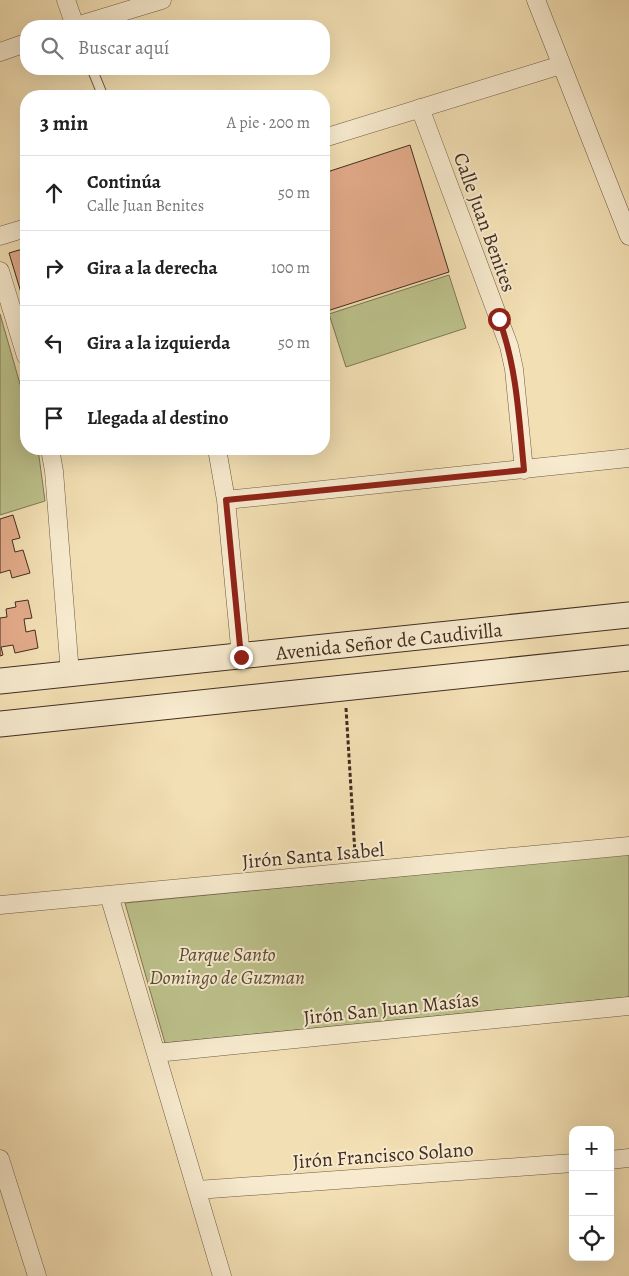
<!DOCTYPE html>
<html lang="es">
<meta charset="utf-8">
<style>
body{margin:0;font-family:Alegreya,serif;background:#f2f2f2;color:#222}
.controls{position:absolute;right:15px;bottom:15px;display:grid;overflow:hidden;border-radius:10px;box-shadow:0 5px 20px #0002}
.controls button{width:45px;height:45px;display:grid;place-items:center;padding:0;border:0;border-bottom:1px solid #e0e0e0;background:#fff;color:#222;font:25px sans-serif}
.stop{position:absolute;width:15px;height:15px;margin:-11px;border:4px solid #8f2418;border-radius:50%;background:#fff}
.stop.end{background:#8f2418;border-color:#fff;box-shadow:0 1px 5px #0008}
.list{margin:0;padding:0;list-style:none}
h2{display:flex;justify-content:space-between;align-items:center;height:65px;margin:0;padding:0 20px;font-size:21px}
h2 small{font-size:16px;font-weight:400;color:#767676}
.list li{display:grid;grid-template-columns:32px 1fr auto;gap:15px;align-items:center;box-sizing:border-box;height:75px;padding:0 20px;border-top:1px solid #e0e0e0}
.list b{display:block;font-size:19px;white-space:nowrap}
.list p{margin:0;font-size:16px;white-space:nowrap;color:#767676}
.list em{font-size:16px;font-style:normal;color:#767676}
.icon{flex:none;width:28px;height:28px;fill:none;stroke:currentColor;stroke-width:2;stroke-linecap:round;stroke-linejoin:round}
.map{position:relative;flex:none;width:629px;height:1276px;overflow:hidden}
.search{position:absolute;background:#fff;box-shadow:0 5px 20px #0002;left:20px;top:20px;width:310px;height:55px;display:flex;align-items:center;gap:12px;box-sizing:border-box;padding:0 18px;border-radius:20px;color:#767676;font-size:19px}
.panel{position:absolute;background:#fff;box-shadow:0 5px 20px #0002;left:20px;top:90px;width:310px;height:365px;border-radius:20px}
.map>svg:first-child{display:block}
.green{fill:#bcc18b;stroke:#7f7756}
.building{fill:#e3ab8a;stroke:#422d22}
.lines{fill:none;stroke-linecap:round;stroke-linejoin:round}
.lane-casing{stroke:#6e5a46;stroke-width:11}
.street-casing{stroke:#6e5a46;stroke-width:19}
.secondary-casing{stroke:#422d22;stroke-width:27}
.path{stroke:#422d22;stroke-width:3;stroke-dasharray:4 2.5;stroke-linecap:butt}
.lane{stroke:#f7eace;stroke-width:9}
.street{stroke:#f7eace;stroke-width:18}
.secondary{stroke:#f7eace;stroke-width:25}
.route{stroke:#8f2418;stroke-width:6}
.labels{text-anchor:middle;stroke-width:4;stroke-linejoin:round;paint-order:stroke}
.street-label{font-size:20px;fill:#422d22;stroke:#f7eace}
.park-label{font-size:20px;font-style:italic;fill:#5a4b37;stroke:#f7eace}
</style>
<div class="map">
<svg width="629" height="1276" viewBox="0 0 629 1276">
<rect width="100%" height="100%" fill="#f2dfb3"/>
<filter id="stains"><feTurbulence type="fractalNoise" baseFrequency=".004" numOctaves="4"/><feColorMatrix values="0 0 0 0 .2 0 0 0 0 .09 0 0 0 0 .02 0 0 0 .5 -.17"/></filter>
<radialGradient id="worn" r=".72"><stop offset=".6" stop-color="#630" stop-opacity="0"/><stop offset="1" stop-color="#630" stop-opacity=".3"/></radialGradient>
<path class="green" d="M449,275L466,328L346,367L329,314Z
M0,314L26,405V449H38L45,501L0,515Z
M629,854V997L165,1043L125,903Z"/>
<path class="building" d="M410,145L449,272L324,312V173Z
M26,248V309L9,253Z
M13,515L20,538L12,540L15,552L23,550L30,573L12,578L10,570L0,573V519Z
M28,600L32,618L24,619L26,632L35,630L38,648L15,653L13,645L1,647L3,655L0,656V618L7,617L6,609L16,607L15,602Z"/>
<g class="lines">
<defs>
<path id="lane" d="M92,69L103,96"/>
<path id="street" d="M66,0L75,26
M536,0L629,236
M76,26L162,0
M0,52L26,43
M420,108L509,346L514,369L524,470
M324,138L561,65
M0,236L26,228
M0,271L26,356
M50,449L54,471L70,674
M217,449L226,500L241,657
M226,500L629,458
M109,895L222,1276
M0,905L629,846
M156,1053L629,1006
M0,1159L37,1276
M610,1160L629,1158
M197,1190L573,1163"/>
<path id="secondary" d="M0,681L629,615
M0,724L629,658"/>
</defs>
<use href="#lane" class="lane-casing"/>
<use href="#street" class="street-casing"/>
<use href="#secondary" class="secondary-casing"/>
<path class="path" d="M346,708L355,854"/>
<use href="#lane" class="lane"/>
<use href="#street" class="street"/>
<use href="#secondary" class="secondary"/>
</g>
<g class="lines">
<path class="route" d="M241,657L226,500L524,470C519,419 517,368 499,319"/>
</g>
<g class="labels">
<g class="street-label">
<text transform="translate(485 222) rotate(70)" y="7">Calle Juan Benites</text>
<text transform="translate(389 641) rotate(-6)" y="7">Avenida Señor de Caudivilla</text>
<text transform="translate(313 855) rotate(-5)" y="7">Jirón Santa Isabel</text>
<text transform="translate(391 1008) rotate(-6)" y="7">Jirón San Juan Masías</text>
<text transform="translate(383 1155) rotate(-4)" y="7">Jirón Francisco Solano</text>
</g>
<g class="park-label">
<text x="227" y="961">Parque Santo<tspan x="227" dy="23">Domingo de Guzman</tspan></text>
</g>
</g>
<rect width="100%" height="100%" filter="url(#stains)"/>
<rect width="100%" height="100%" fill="url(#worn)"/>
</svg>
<div class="controls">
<button>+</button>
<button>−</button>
<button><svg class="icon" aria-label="locate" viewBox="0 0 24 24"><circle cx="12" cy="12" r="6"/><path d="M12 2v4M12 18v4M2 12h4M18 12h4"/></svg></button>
</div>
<div class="stop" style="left:499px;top:319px"></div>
<div class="stop end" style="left:241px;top:657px"></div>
<div class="search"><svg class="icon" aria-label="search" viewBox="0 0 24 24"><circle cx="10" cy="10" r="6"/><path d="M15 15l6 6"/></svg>Buscar aquí</div>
<section class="panel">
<h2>3 min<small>A pie · 200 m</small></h2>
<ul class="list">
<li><svg class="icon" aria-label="ahead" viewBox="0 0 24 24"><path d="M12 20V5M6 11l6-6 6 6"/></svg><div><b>Continúa</b><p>Calle Juan Benites</p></div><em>50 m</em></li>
<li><svg class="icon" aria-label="right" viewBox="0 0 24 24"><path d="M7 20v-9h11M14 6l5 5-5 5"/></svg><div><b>Gira a la derecha</b></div><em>100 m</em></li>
<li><svg class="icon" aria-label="left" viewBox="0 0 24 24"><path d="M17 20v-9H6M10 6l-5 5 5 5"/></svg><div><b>Gira a la izquierda</b></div><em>50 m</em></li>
<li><svg class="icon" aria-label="arrive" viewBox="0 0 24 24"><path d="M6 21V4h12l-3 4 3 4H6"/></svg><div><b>Llegada al destino</b></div></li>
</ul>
</section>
</div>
